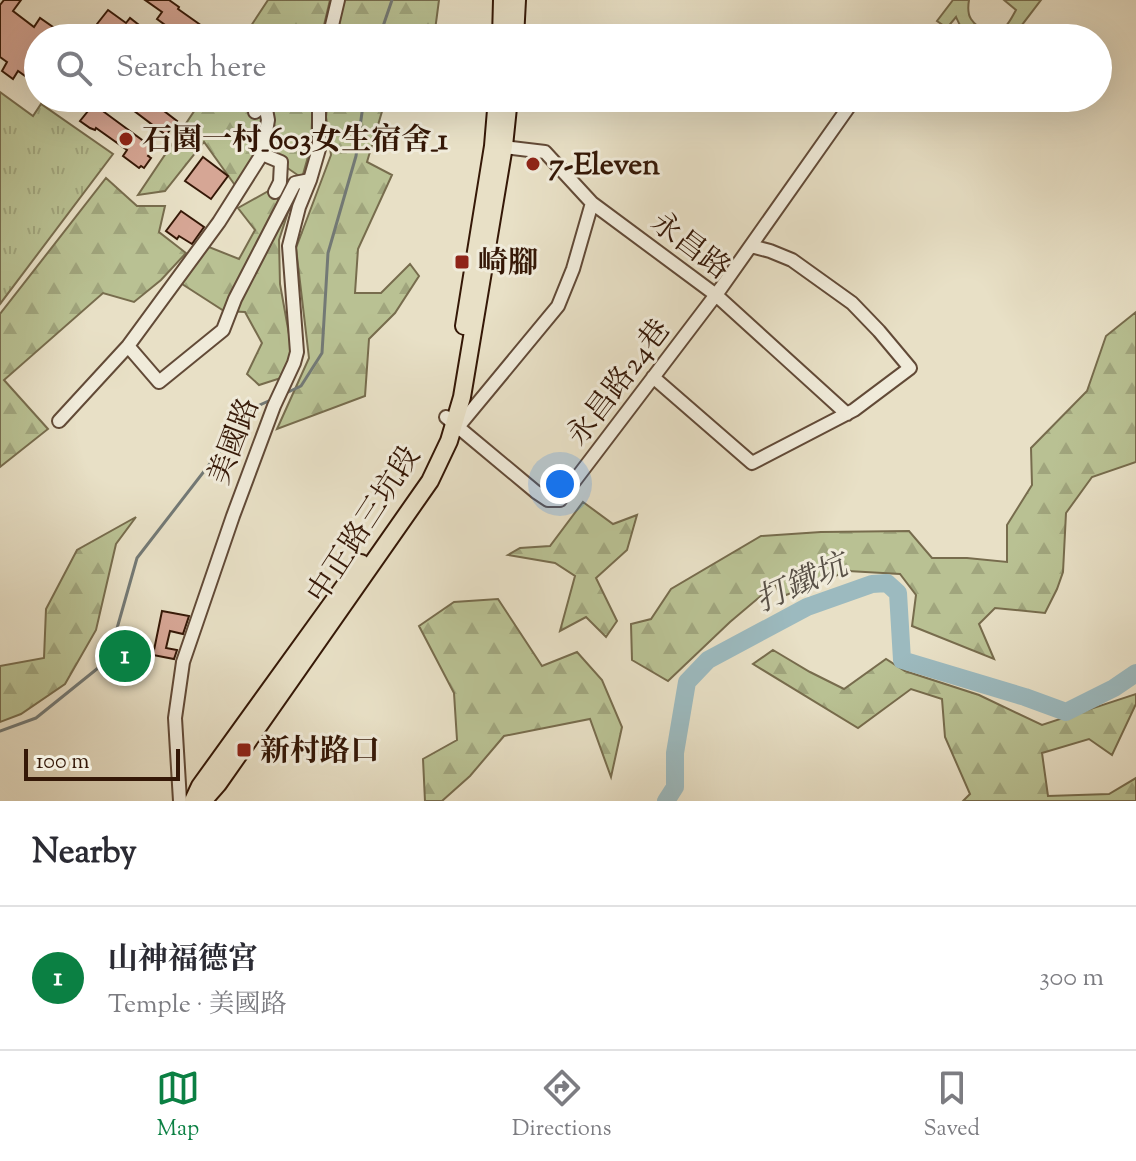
<!DOCTYPE html>
<meta charset="utf-8">
<style>
body{margin:0;font-family:"Sorts Mill Goudy","Noto Serif TC",serif;background:#f2f2f3;color:#2b2b33}
.scale{position:absolute;left:24px;bottom:20px;width:156px;box-sizing:border-box;padding-left:8px;border:4px solid #351807;border-top:0;font-size:22px;line-height:28px;white-space:nowrap;color:#351807;-webkit-text-stroke:6px #f0ebda;paint-order:stroke}
.you{position:absolute;left:560px;top:484px;width:28px;height:28px;margin:-20px;border:6px solid #fff;border-radius:50%;background:#1a73e8;box-shadow:0 0 0 12px #1a73e833}
.badge{display:grid;place-items:center;width:52px;height:52px;border-radius:50%;background:#0b8043;color:#fff;font-size:26px;font-weight:700}
.pin{position:absolute;translate:-50% -50%;border:4px solid #fff;box-shadow:0 2px 8px #0006}
.list{margin:0;padding:0;list-style:none}
h2{display:flex;justify-content:space-between;align-items:center;height:104px;margin:0;padding:0 32px;font-size:34px}
h2 small{font-size:26px;font-weight:400;color:#7c7c81}
.list li{display:grid;grid-template-columns:52px 1fr auto;gap:24px;align-items:center;box-sizing:border-box;height:144px;padding:0 32px;border-top:2px solid #e1e1e2}
.list b{display:block;font-size:30px;white-space:nowrap}
.list p{margin:0;font-size:26px;white-space:nowrap;color:#7c7c81}
.list em{font-size:26px;font-style:normal;color:#7c7c81}
.icon{flex:none;width:44px;height:44px;fill:none;stroke:currentColor;stroke-width:2;stroke-linecap:round;stroke-linejoin:round}
.map{position:relative;flex:none;width:1136px;height:801px;overflow:hidden}
.search{position:absolute;background:#fff;box-shadow:0 8px 32px #0002;left:24px;right:24px;top:24px;height:88px;display:flex;align-items:center;gap:20px;box-sizing:border-box;padding:0 28px;border-radius:44px;color:#7c7c81;font-size:30px}
.sheet{height:248px;background:#fff}
nav{display:flex;justify-content:space-around;align-items:center;box-sizing:border-box;height:112px;border-top:2px solid #e1e1e2;background:#fff;font-size:22px;color:#7c7c81}
nav a{display:grid;justify-items:center;gap:4px}
nav .on{color:#0b8043}
.map>svg:first-child{display:block}
.grass{fill:#b9c193;stroke:#776c4d;stroke-width:2}
.forest{fill:url(#forest-firs);stroke:#776c4d;stroke-width:2}
.park{fill:url(#park-tufts);stroke:#776c4d;stroke-width:2}
.lines{fill:none;stroke-linecap:round;stroke-linejoin:round}
.stream{stroke:#737975;stroke-width:3}
.river{stroke:#9cbabf;stroke-width:18}
.building{fill:#d6a695;stroke:#351807;stroke-width:2}
.minor-casing{stroke:#624a37;stroke-width:16}
.major-casing{stroke:#351807;stroke-width:20}
.minor{stroke:#f0ebda;stroke-width:12}
.major{stroke:#e8e0c6;stroke-width:16}
.poi-dot{fill:#8f2418;stroke:#f0ebda;stroke-width:3}
.labels{text-anchor:middle;stroke-width:6;stroke-linejoin:round;paint-order:stroke}
.poi-label{font-size:30px;font-weight:bold;fill:#351807;stroke:#f0ebda;text-anchor:start}
.street-label{font-size:30px;fill:#351807;stroke:#f0ebda}
.water-label{font-size:32px;font-style:italic;fill:#595147;stroke:#f0ebda}
</style>
<div class="map">
<svg width="1136" height="801" viewBox="0 0 1136 801">
<defs>
<pattern id="forest-firs" width="22" height="20" patternUnits="userSpaceOnUse" patternTransform="scale(2)"><rect width="22" height="20" fill="#b9c193"/><path d="M5 1l3.5 6h-7zM16 11l3.5 6h-7z" fill="#a0a57d"/></pattern>
<pattern id="park-tufts" width="24" height="20" patternUnits="userSpaceOnUse" patternTransform="scale(2)"><rect width="24" height="20" fill="#b9c193"/><path d="M3 7l-1-3M5 7V3M7 7l1-3M15 17l-1-3M17 17v-4M19 17l1-3" fill="none" stroke="#a0a57d"/></pattern>
</defs>
<rect width="100%" height="100%" fill="#e8e0c6"/>
<filter id="stains"><feTurbulence type="fractalNoise" baseFrequency=".0025" numOctaves="4"/><feColorMatrix values="0 0 0 0 .2 0 0 0 0 .09 0 0 0 0 .02 0 0 0 .5 -.17"/></filter>
<radialGradient id="worn" r=".72"><stop offset=".6" stop-color="#630" stop-opacity="0"/><stop offset="1" stop-color="#630" stop-opacity=".3"/></radialGradient>
<path class="grass" d="M953,0H969C968,6 967,13 971,19C978,30 996,36 1005,27C1010,22 1013,15 1016,10L1004,0H1041L1012,38C988,38 966,44 956,17L947,28L937,21Z"/>
<path class="forest" d="M268,0H330L321,38H243Z
M342,0H439L434,38H334Z
M203,98H313L311,146L302,178L267,154L237,188L204,142L165,191L138,195Z
M328,98H386L367,162L392,175L358,249L355,293H381L410,264L419,276L395,313L369,339L365,396L277,429L309,358L296,248L331,155L326,117Z
M106,178L137,206H165L159,232L186,253L161,280L134,302L103,293L4,380L48,429L0,467V314Z
M272,189L295,191L279,240L280,284L292,351L281,378L259,385L247,374L262,343L245,312L224,311L182,284L204,245L239,259L255,230L238,208Z
M1136,312V462L1092,477L1066,513L1063,572L1057,589L1045,613L995,608L979,624L994,659L912,626L916,595L900,574L848,571L781,597L775,584L730,622L668,681L632,660L631,624L651,619L671,589L761,536L821,532L909,531L932,558H967L1007,562V525L1032,485L1031,448L1087,391L1106,336Z
M583,502L613,524L637,515L627,550L596,578L617,621L606,637L586,617L560,631L575,576L555,563L508,555L520,548L550,546Z
M136,517L116,544L96,630L65,684L21,714L0,722V666L44,658L46,609L77,550Z
M498,599L542,666L577,652L602,680L622,727L611,777L590,719L504,736L470,776L442,801H425L423,759L457,740L454,693L419,626L454,602Z
M773,650L810,672L844,689L886,659L905,671L979,695L1042,725L1136,694V704L1112,755L1089,739L1042,753L1048,796L1109,794L1136,778V801H963L970,794L945,737L942,699L911,689L858,728L753,664Z"/>
<path class="park" d="M0,92L33,116L41,104L113,154L0,304Z"/>
<g class="lines">
<path class="stream" d="M379,38L392,0
M284,394L301,386L322,353L328,253L356,156L364,98
M0,731L36,718L108,660L137,558L253,408L273,399"/>
<path class="river" d="M666,801L675,787V753L687,682L708,660L807,607L872,584L887,583L898,593L902,660L1025,697L1066,712L1114,688L1136,673"/>
</g>
<path class="building" d="M4,0H21L13,11L34,27L40,18L53,27L45,38H38V63L28,78L18,71L13,79L2,71L7,62L0,57V5Z
M145,0H169L179,7L178,9L219,38H183L157,19L162,12Z
M108,10L126,23L130,18L139,25L130,38H125L111,28L108,33L97,24Z
M55,98H89L102,108L100,109L153,148L148,156L151,158L144,168L141,166L139,168L123,156L127,150L96,128L95,130L90,128L80,121L88,111L73,101L68,107Z
M117,98H147L177,121L166,135Z
M203,157L228,176L211,199L185,181Z
M181,211L204,227L192,244L179,236L177,239L166,231Z
M162,611L189,616L183,634L170,631L166,648L177,650L174,659L153,655Z"/>
<g class="lines">
<defs>
<path id="minor" d="M329,38L338,0
M255,112L265,104L268,120L262,154
M496,146L545,152L592,203L716,295L847,414
M128,346L219,222L262,154L281,162L280,182L275,192
M653,377L752,463L854,410L910,368L879,331L852,303L792,260L770,251L751,246
M446,417L536,492L548,500H560L721,288L855,98
M59,421L128,346L159,382L223,330L235,299L295,183L310,180
M458,427L558,306L573,269L592,203
M180,801L175,718L183,662L233,516L274,406L294,363L297,352L289,246L299,207L310,180L319,149V98"/>
<path id="major" d="M501,38L502,0
M515,38L517,0
M464,326L493,146L497,98
M193,801L200,786L361,563
M203,801L218,784L430,481L449,441L462,397L504,146L509,98"/>
</defs>
<use href="#minor" class="minor-casing"/>
<use href="#major" class="major-casing"/>
<use href="#minor" class="minor"/>
<use href="#major" class="major"/>
</g>
<g class="poi-dot">
<circle cx="126" cy="139" r="8"/>
<circle cx="533" cy="164" r="8"/>
<rect x="454" y="254" width="16" height="16" rx="4"/>
<rect x="236" y="742" width="16" height="16" rx="4"/>
</g>
<g class="labels">
<g class="poi-label">
<text x="142" y="149">石園一村_603女生宿舍_1</text>
<text x="549" y="174">7-Eleven</text>
<text x="478" y="272">崎腳</text>
<text x="260" y="760">新村路口</text>
</g>
<g class="street-label">
<text transform="translate(691 245) rotate(37)" y="10">永昌路</text>
<text transform="translate(618 382) rotate(-53)" y="10">永昌路24巷</text>
<text transform="translate(233 441) rotate(-69)" y="10">美國路</text>
<text transform="translate(363 524) rotate(-57)" y="10">中正路三坑段</text>
</g>
<g class="water-label">
<text transform="translate(801 582) rotate(-24)" y="11">打鐵坑</text>
</g>
</g>
<rect width="100%" height="100%" filter="url(#stains)"/>
<rect width="100%" height="100%" fill="url(#worn)"/>
</svg>
<div class="scale">100 m</div>
<div class="you"></div>
<div class="pin badge" style="left:125px;top:656px">1</div>
<div class="search"><svg class="icon" aria-label="search" viewBox="0 0 24 24"><circle cx="10" cy="10" r="6"/><path d="M15 15l6 6"/></svg>Search here</div>
</div>
<section class="sheet">
<h2>Nearby<small></small></h2>
<ul class="list">
<li><span class="badge">1</span><div><b>山神福德宮</b><p>Temple · 美國路</p></div><em>300 m</em></li>
</ul>
</section>
<nav>
<a class="on"><svg class="icon" aria-label="map" viewBox="0 0 24 24"><path d="M3 6l6-2 6 2 6-2v14l-6 2-6-2-6 2zM9 4v14M15 6v14"/></svg>Map</a>
<a><svg class="icon" aria-label="directions" viewBox="0 0 24 24"><path d="M12 3l9 9-9 9-9-9zM9 14v-3h6M13 9l2 2-2 2"/></svg>Directions</a>
<a><svg class="icon" aria-label="saved" viewBox="0 0 24 24"><path d="M7 4h10v16l-5-4-5 4z"/></svg>Saved</a>
</nav>
